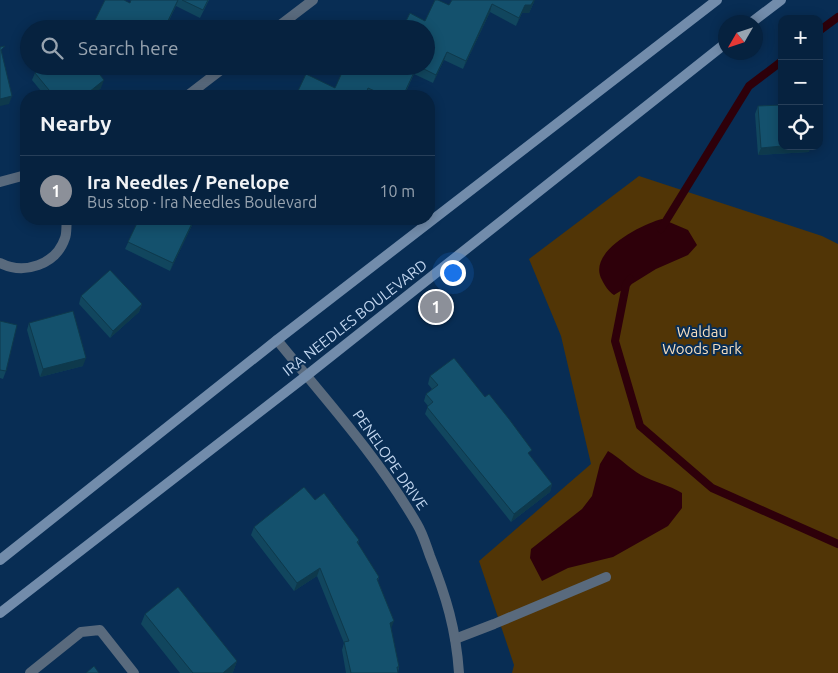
<!DOCTYPE html>
<meta charset="utf-8">
<style>
body{margin:0;font-family:Ubuntu,sans-serif;background:#142f4a;color:#f1f3f6}
.controls{position:absolute;right:15px;top:15px;display:grid;overflow:hidden;border-radius:10px;box-shadow:0 2px 12px #0003}
.controls button{width:45px;height:45px;display:grid;place-items:center;padding:0;border:0;border-bottom:1px solid #273f59;background:#06223f;color:#f1f3f6;font:25px sans-serif}
.compass{position:absolute;left:718px;top:15px;width:45px;height:45px;border-radius:50%;background:#06223f;box-shadow:0 2px 12px #0003;rotate:231deg}
.you{position:absolute;left:452px;top:272px;width:18px;height:18px;margin:-12px;border:4px solid #fff;border-radius:50%;background:#1a73e8;box-shadow:0 0 0 8px #1a73e833}
.badge{display:grid;place-items:center;width:32px;height:32px;border-radius:50%;background:#8c9099;color:#fff;font-size:16px;font-weight:700}
.pin{position:absolute;translate:-50% -50%;border:2px solid #fff;box-shadow:0 1px 5px #0006}
.list{margin:0;padding:0;list-style:none}
h2{display:flex;justify-content:space-between;align-items:center;height:65px;margin:0;padding:0 20px;font-size:21px}
h2 small{font-size:16px;font-weight:400;color:#98a4b0}
.list li{display:grid;grid-template-columns:32px 1fr auto;gap:15px;align-items:center;box-sizing:border-box;height:70px;padding:0 20px;border-top:1px solid #273f59}
.list b{display:block;font-size:19px;white-space:nowrap}
.list p{margin:0;font-size:16px;white-space:nowrap;color:#98a4b0}
.list em{font-size:16px;font-style:normal;color:#98a4b0}
.icon{flex:none;width:28px;height:28px;fill:none;stroke:currentColor;stroke-width:2;stroke-linecap:round;stroke-linejoin:round}
.map{position:relative;flex:none;width:838px;height:673px;overflow:hidden}
.search{position:absolute;background:#06223f;box-shadow:0 2px 12px #0003;left:20px;top:20px;width:415px;height:55px;display:flex;align-items:center;gap:12px;box-sizing:border-box;padding:0 18px;border-radius:28px;color:#98a4b0;font-size:19px}
.panel{position:absolute;background:#06223f;box-shadow:0 2px 12px #0003;left:20px;top:90px;width:415px;height:135px;border-radius:20px}
.map>svg:first-child{display:block}
.green{fill:#513506}
.water{fill:#2e000a}
.lines{fill:none;stroke-linecap:round;stroke-linejoin:round}
.stream{stroke:#2e000a;stroke-width:8}
.lane{stroke:#596a7d;stroke-width:10}
.street{stroke:#596a7d;stroke-width:10}
.secondary{stroke:#728cab;stroke-width:10}
.wall{fill:#11465e}
.shaded-wall{fill:#0e394c}
.building{fill:#14516d;stroke:#0e394c}
.labels{text-anchor:middle;stroke-width:4;stroke-linejoin:round;paint-order:stroke}
.street-label{font-size:15px;fill:#c2d6ef;stroke:#082d54}
.park-label{font-size:15px;fill:#f8dfbf;stroke:#082d54}
</style>
<div class="map">
<svg width="838" height="673" viewBox="0 0 838 673">
<rect width="100%" height="100%" fill="#082d54"/>
<path class="green" d="M639,176L822,236L838,244V673H512L514,665L479,561L591,464L561,336L529,259Z"/>
<path class="water" d="M662,219L688,230L697,245L688,255L656,269L614,295C608,291 605,286 602,280C586,252 642,224 662,219Z
M608,451C620,458 629,468 641,475C654,482 669,485 682,493V508L668,526L613,557L568,568L542,581L530,558L531,549L582,509L592,496L600,464Z"/>
<g class="lines">
<path class="stream" d="M819,31L838,17
M661,229L749,86L782,61
M630,279L626,285L615,341L640,426L712,488L838,544"/>
<path class="lane" d="M455,639L494,624L606,577
M30,673L81,632L100,630L134,673"/>
<path class="street" d="M275,29L313,0
M187,96L226,66
M0,182L22,176L26,177
M0,263C24,275 56,265 65,238C67,233 66,225 67,219
M277,340C326,400 378,457 417,524C423,534 426,545 430,556C446,596 456,629 459,673"/>
<path class="secondary" d="M752,22L781,0
M0,560L277,340L717,0
M0,613L306,376L726,43"/>
</g>
<path class="wall" d="M105,0L130,3L131,0H209L200,18L176,6L165,29H91Z
M534,2L529,13H522L516,26L490,12L463,69L444,60L433,83L414,74L404,96H291L297,93L335,88L345,66H426L425,21L449,5Z
M35,73L101,88L91,96H45L32,80Z
M758,106L809,152L758,155L755,114Z
M139,219H195L170,271L125,249Z
M215,219H225L223,222Z
M81,296L142,304L139,312L110,338L79,304Z
M0,321L6,371L3,379L0,378Z
M29,323L83,366L40,377L27,330Z
M430,376L530,456L552,484L550,492L511,522L425,414L428,406L424,401L426,394L432,389L428,384Z
M315,500L359,540L358,544L379,577L378,581L391,628L399,667L398,673H346L342,650L344,643L317,576L294,591L251,535L254,527Z
M145,614L237,661L233,672L232,673H180L141,624Z"/>
<path class="shaded-wall" d="M178,0L165,29H164Z
M534,0H535L534,2L529,13H522L516,26L519,18L525,5Z
M492,4L490,12L463,69L466,61Z
M447,52L444,60L433,83L436,75Z
M104,80L101,88L91,96H84Z
M12,96L9,104L0,106V99Z
M782,146H811L809,152L758,155L761,148Z
M194,219H195L170,271L173,263Z
M142,304L139,312L110,338L113,331Z
M86,358L83,366L40,377L43,369Z
M552,484L550,492L511,522L514,514Z
M320,568L317,576L294,591L297,583Z
M394,621L391,629L390,623Z
M237,661L233,672L232,673H223Z"/>
<path class="building" d="M105,0H124L130,3L131,0H178L164,29H97L92,26Z
M182,0H208L203,10Z
M435,0H438L449,5L452,0H534L531,5H525L519,18L492,4L466,61L447,52L436,75L418,66H426V29H402L410,13L425,21Z
M5,46L1,50L12,96L0,99V47Z
M44,66H93L104,80L84,96H54L35,73Z
M345,66H417L403,96H386L368,88L365,96H291L293,91L297,93L306,74L335,88Z
M782,105V146L761,148L758,106Z
M139,219H194L173,263L128,242Z
M110,270L142,304L113,331L81,296Z
M73,311L86,358L43,369L29,323Z
M0,321L17,325L6,371L0,370Z
M454,358L485,397L489,394L509,419L532,450L528,453L552,484L514,514L427,407L433,402L426,394L438,385L430,376Z
M304,487L315,500L324,493L359,540L357,542L379,577L377,579L394,621L390,623L399,667H397L398,673H351L344,642L349,641L320,568L297,583L254,527Z
M178,587L237,661L223,673H193L145,614Z
M94,666L99,673H86Z"/>
<g class="labels">
<g class="street-label">
<text transform="translate(355 318) rotate(-38)" y="5">IRA NEEDLES BOULEVARD</text>
<text transform="translate(390 460) rotate(55)" y="5">PENELOPE DRIVE</text>
</g>
<g class="park-label">
<text x="702" y="337">Waldau<tspan x="702" dy="17">Woods Park</tspan></text>
</g>
</g>
</svg>
<div class="controls">
<button>+</button>
<button>−</button>
<button><svg class="icon" aria-label="locate" viewBox="0 0 24 24"><circle cx="12" cy="12" r="6"/><path d="M12 2v4M12 18v4M2 12h4M18 12h4"/></svg></button>
</div>
<svg class="compass" viewBox="-18 -18 36 36"><path d="M0-13l5 13h-10z" fill="#e53935"/><path d="M0 13l5-13h-10z" fill="#98a4b0"/></svg>
<div class="you"></div>
<div class="pin badge" style="left:436px;top:307px">1</div>
<div class="search"><svg class="icon" aria-label="search" viewBox="0 0 24 24"><circle cx="10" cy="10" r="6"/><path d="M15 15l6 6"/></svg>Search here</div>
<section class="panel">
<h2>Nearby<small></small></h2>
<ul class="list">
<li><span class="badge">1</span><div><b>Ira Needles / Penelope</b><p>Bus stop · Ira Needles Boulevard</p></div><em>10 m</em></li>
</ul>
</section>
</div>
